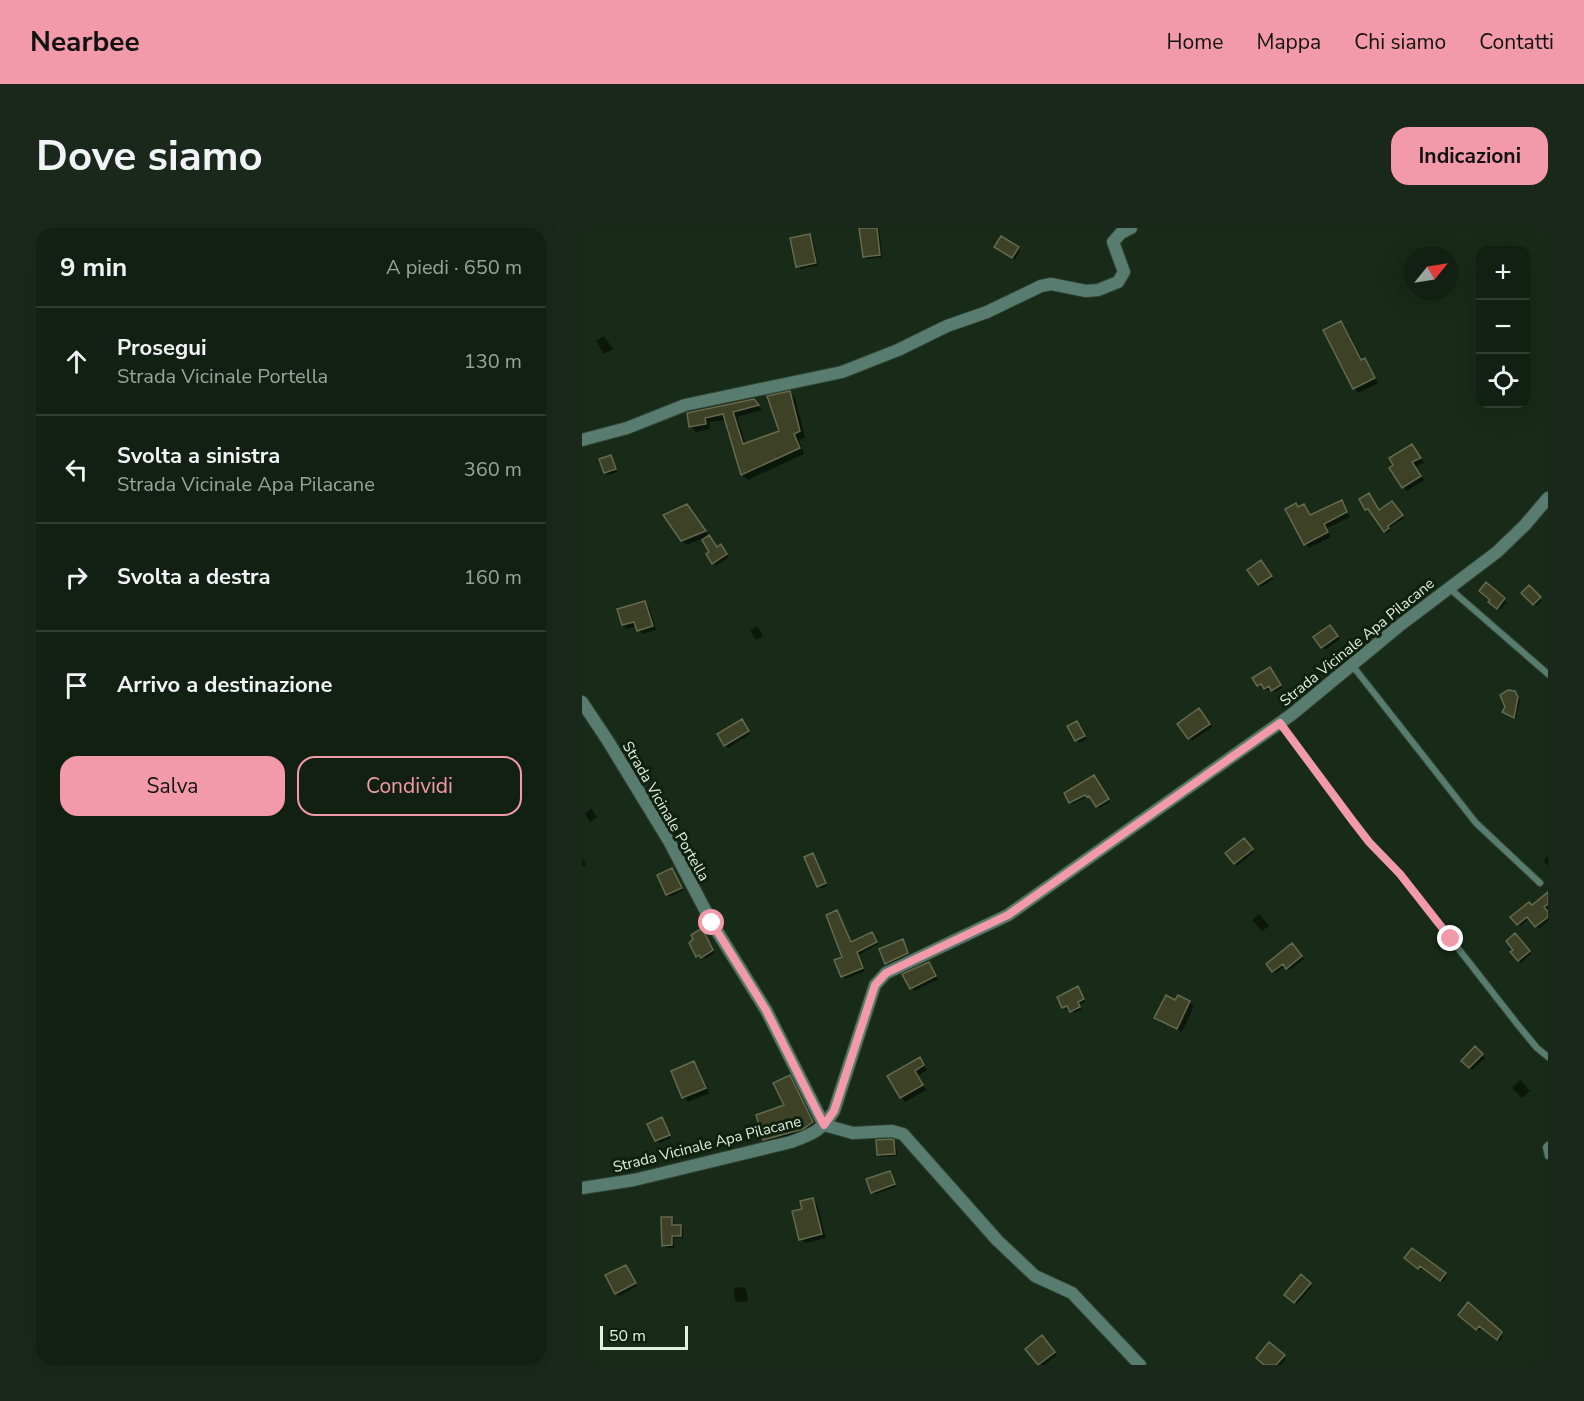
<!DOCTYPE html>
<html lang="it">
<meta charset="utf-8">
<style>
body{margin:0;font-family:"Nunito Sans",sans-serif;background:#1a281b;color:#f1f3f6}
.controls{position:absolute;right:18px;top:18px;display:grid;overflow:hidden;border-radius:12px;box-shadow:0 6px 24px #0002}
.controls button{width:54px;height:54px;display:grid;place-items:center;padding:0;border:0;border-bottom:2px solid #303e32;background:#112012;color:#f1f3f6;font:30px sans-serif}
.compass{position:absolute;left:822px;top:18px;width:54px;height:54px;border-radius:50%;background:#112012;box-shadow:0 6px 24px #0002;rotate:60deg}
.scale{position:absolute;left:18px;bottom:15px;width:88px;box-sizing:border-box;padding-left:6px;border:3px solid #e2efe2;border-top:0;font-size:16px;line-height:21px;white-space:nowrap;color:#e2efe2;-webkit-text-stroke:4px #0e210e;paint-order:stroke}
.stop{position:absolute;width:18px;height:18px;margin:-14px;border:4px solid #f39aaa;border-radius:50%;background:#fff}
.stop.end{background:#f39aaa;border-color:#fff;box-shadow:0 2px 6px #0008}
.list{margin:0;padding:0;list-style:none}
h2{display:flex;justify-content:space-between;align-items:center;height:78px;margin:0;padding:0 24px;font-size:26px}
h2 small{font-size:20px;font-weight:400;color:#9ca39f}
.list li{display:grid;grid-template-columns:39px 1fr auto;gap:18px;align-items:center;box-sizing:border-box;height:108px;padding:0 24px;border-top:2px solid #303e32}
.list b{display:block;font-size:22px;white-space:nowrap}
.list p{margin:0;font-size:20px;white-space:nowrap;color:#9ca39f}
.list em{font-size:20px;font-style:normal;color:#9ca39f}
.actions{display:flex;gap:12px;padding:18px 24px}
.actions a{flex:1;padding:14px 0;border:2px solid #f39aaa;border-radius:18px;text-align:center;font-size:21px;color:#f39aaa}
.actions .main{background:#f39aaa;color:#111}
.icon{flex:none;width:33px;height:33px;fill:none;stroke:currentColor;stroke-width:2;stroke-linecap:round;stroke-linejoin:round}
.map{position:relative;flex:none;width:966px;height:1137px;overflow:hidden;border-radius:18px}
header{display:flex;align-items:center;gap:36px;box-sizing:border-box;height:84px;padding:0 30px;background:#f39aaa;color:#111}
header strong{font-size:28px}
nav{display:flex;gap:33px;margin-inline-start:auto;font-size:21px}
.intro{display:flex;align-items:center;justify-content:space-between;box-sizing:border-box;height:144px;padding:0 36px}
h1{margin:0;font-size:42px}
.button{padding:15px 27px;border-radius:18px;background:#f39aaa;color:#111;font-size:21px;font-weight:700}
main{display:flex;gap:36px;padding:0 36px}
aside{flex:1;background:#112012;border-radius:18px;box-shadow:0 6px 24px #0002}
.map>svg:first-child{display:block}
.shadow{fill:#0007}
.building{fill:#3d4226;stroke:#646a4d;stroke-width:1.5}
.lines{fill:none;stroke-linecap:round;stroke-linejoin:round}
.lane-casing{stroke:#334634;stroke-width:8}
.street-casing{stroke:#334634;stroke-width:14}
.lane{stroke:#587c70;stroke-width:6}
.street{stroke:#587c70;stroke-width:12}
.route{stroke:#f39aaa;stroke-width:8}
.labels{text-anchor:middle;stroke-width:6;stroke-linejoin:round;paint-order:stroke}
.street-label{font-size:15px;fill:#e2efe2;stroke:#0e210e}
</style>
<header>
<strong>Nearbee</strong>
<nav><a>Home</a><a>Mappa</a><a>Chi siamo</a><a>Contatti</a></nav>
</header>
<div class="intro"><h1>Dove siamo</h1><a class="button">Indicazioni</a></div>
<main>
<aside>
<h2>9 min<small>A piedi · 650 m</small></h2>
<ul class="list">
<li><svg class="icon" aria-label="ahead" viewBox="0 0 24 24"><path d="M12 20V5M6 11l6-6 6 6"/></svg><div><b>Prosegui</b><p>Strada Vicinale Portella</p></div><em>130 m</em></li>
<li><svg class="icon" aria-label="left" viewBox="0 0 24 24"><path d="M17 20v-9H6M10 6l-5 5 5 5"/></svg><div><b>Svolta a sinistra</b><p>Strada Vicinale Apa Pilacane</p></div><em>360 m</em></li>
<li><svg class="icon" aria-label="right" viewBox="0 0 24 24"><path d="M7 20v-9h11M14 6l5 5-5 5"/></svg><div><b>Svolta a destra</b></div><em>160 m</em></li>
<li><svg class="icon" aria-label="arrive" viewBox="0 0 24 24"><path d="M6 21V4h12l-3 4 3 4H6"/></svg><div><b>Arrivo a destinazione</b></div></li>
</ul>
<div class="actions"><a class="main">Salva</a><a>Condividi</a></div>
</aside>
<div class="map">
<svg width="966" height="1137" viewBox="0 0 966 1137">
<rect width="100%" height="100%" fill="#172b18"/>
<path class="shadow" d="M279,0H297L300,29L285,31L282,28Z
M228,8L231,11L236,37L218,41L216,38Z
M436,20L438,23L433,32L417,22Z
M759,94L763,99L781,133L783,132L787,136L796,155L776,165L772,160L743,102Z
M22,108L31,121L22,126L14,113Z
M208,165L213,170L223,209L217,212L222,226L166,252L161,247L144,192L127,194L128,201L114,204L109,198L106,186L171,173L180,182L155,189L164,217L198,204Z
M834,222L842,235L833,239L842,252L825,263L821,259Z
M29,229L35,244L25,247L23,244Z
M789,269L797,284L812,277L822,290L807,300L808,303L805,305L788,283L785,281Z
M759,274L768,289L745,300L749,309L727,320L723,316L722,278L729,288Z
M105,277L127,308L104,317L100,312Z
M136,320L141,321L147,329L134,338L126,327Z
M681,336L691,351L679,359L677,357Z
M904,357L925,374L918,382L908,374L910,372Z
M947,359L960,373L954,378L941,365Z
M63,375L67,379L74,402L60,406L55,398L45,401L41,396Z
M175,398L181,408L174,412L168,402Z
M751,402L758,411L743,422L733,409Z
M691,444L700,460L693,464L690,461L686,463L682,458L679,460L672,450Z
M935,467L938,472L934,490L922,484Z
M620,485L630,499L610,513L597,496Z
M495,495L505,511L497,515L487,499Z
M162,496L168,506L146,520L143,517Z
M515,552L528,574L517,580L510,569L506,568L491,576L489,574Z
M9,580L15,589L8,594L3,586Z
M662,612L672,624L655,638L645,626Z
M230,627L245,658L239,661L236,658Z
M966,628V638L961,633Z
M0,629L4,637L0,639Z
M90,642L101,662L88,669L85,666Z
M966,673V680L963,683L966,686V693L957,701L948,690L938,698L930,689Z
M255,684L269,715L292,709L296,716L277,727L283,743L263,751L261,748L262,730Z
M677,686L687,698L680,703L670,692Z
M120,702L133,725L122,731L115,728Z
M936,710L949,726L939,735L930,724Z
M320,713L328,728L307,738L299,722Z
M713,720L722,731L708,742L704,738L694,745L691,743Z
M347,736L356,751L332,763L322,747Z
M498,763L503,774L497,777L500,782L492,785L488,780L484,782L477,769Z
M594,774H607L612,778L600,804L578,794L574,790Z
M893,821L903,830L890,842L881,833Z
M337,831L345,842L336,848L344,862L323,874L307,849Z
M112,835L116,839L127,865L106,874L102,869Z
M207,849L213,855L236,901L188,918L182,912L205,877Z
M938,852L948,863L940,870L930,860Z
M82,894L89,910L77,915L67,897Z
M311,914L314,916L315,928L299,929L296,926Z
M307,945L314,959L293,966L291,964Z
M230,971L235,976L244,1010L223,1015L219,1011Z
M89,990L92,993V999L98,998L101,1001V1010H92V1020H84L81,1017Z
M831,1022L865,1048L861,1054L841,1039L839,1042L824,1030Z
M46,1041L55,1058L37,1068L34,1065Z
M719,1048L730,1058L715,1076L704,1066Z
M162,1059L164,1062L166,1073L156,1074L153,1072L152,1060Z
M886,1077L921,1108L918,1113L900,1099L897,1103L878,1087Z
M462,1112L475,1127L462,1137H458L445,1121Z
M687,1116L704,1131L699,1137H684Z"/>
<path class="building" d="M277,0H295L298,27L281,29Z
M228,6L234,35L214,39L208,10Z
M419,8L437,19L430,30L412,19Z
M759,93L779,132L783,130L793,150L771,161L741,102Z
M208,163L218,203L212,206L218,220L159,247L141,186L123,190L124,196L107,199L105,185L172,171L177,177L151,184L161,216L197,203L185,168Z
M830,216L839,230L830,234L839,248L820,260L807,240L811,237L807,230Z
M29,227L34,241L22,245L17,231Z
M787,265L797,282L810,273L821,287L806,298L807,300L802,304L786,281L783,282L777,271Z
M760,272L765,284L742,296L746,304L722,317L703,281L714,275L716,279L722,276L728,287Z
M105,276L124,303L99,313L81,287Z
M127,307L135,319L139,316L145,326L130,336L124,326L127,324L120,312Z
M679,332L690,348L676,357L665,342Z
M904,354L923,370L915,381L906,374L908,372L897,363Z
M947,357L959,369L951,377L939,365Z
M63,373L71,398L55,403L52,394L40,397L35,381Z
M748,397L756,408L739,420L731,409Z
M688,439L699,457L689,463L687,458L682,461L679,456L675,458L670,450Z
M926,462L933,463L936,469L932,490L920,484L923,479L918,467Z
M617,480L628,496L606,511L595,496Z
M160,491L167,503L142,518L135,506Z
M495,493L503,508L493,513L485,498Z
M512,547L527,571L514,579L507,568L505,569L503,567L487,575L482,565Z
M662,610L671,621L652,636L643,625Z
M231,625L244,655L235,659L222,629Z
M90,640L100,660L84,667L75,647Z
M966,664V676L962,679L966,684V689L953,699L945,689L935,697L928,689L947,674L950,677Z
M255,682L269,714L290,704L295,714L275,724L281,740L259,749L252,732L260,729L244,687Z
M120,700L131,722L119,730L117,727L114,729L107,715L111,711L109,707Z
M933,705L948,723L936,733L928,724L931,722L924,713Z
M321,711L326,725L303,736L297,721Z
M710,715L720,728L704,741L701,736L690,744L684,736Z
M347,734L354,748L328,761L320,746Z
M496,758L502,771L496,774L498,779L488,784L485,778L480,780L475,769Z
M584,767L593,772L596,767L608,773L595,801L572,790Z
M893,818L901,826L887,840L879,833Z
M338,829L342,837L333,843L341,857L318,870L305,848Z
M112,833L124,860L100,870L89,843Z
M208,847L231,894L221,901L181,912L174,887L202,877L191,855Z
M80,889L88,907L73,913L65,896Z
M309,911L312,912L313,926L295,927L294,912Z
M308,943L313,956L289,965L284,951Z
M231,970L240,1006L217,1012L210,983L220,981L218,973Z
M79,989H90V997H99V1008H90V1017L80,1018Z
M830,1020L864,1045L858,1053L838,1038L836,1041L822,1030Z
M44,1037L54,1055L33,1066L23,1047Z
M719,1046L729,1055L712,1075L702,1067Z
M886,1074L920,1104L915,1112L897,1098L894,1102L876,1087Z
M460,1107L473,1124L456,1137L443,1121Z
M687,1114L703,1127L694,1137H682L674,1130Z"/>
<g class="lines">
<defs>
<path id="lane" d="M867,360L966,446
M770,437L894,595L958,655
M698,495L770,592L787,614L818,646L936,797L955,820L966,829
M966,917L964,919L966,928"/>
<path id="street" d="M0,212L45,200L103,177L260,144L316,122L365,98L405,84L459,58L469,56L504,63L516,62L536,54L542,44L531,14L539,5L549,0
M0,474L26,513L87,613L130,695L184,782L242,897L271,905L310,903L321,906L415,1012L453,1048L490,1065L558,1137
M0,960L52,952L209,914C231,906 239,903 252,883L293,757L304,745L426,687L709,487L817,398L915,324L943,297L966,270"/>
</defs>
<use href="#lane" class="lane-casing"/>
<use href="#street" class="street-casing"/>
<use href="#lane" class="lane"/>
<use href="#street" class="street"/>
</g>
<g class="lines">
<path class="route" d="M130,695L184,782L242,897L252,883L293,757L304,745L426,687L698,495L770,592L787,614L818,646L869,711"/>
</g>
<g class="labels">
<g class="street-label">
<text transform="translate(775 414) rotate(-39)" y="5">Strada Vicinale Apa Pilacane</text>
<text transform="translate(84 583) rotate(60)" y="5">Strada Vicinale Portella</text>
<text transform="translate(125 916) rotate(-14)" y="5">Strada Vicinale Apa Pilacane</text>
</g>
</g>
</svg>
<div class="controls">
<button>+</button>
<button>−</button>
<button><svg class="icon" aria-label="locate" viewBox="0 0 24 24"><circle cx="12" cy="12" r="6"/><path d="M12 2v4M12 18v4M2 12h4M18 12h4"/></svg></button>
</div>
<svg class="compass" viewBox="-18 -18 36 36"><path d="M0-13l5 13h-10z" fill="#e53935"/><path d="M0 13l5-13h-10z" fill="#9ca39f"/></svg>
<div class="scale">50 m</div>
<div class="stop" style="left:130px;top:695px"></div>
<div class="stop end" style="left:869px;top:711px"></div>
</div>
</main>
